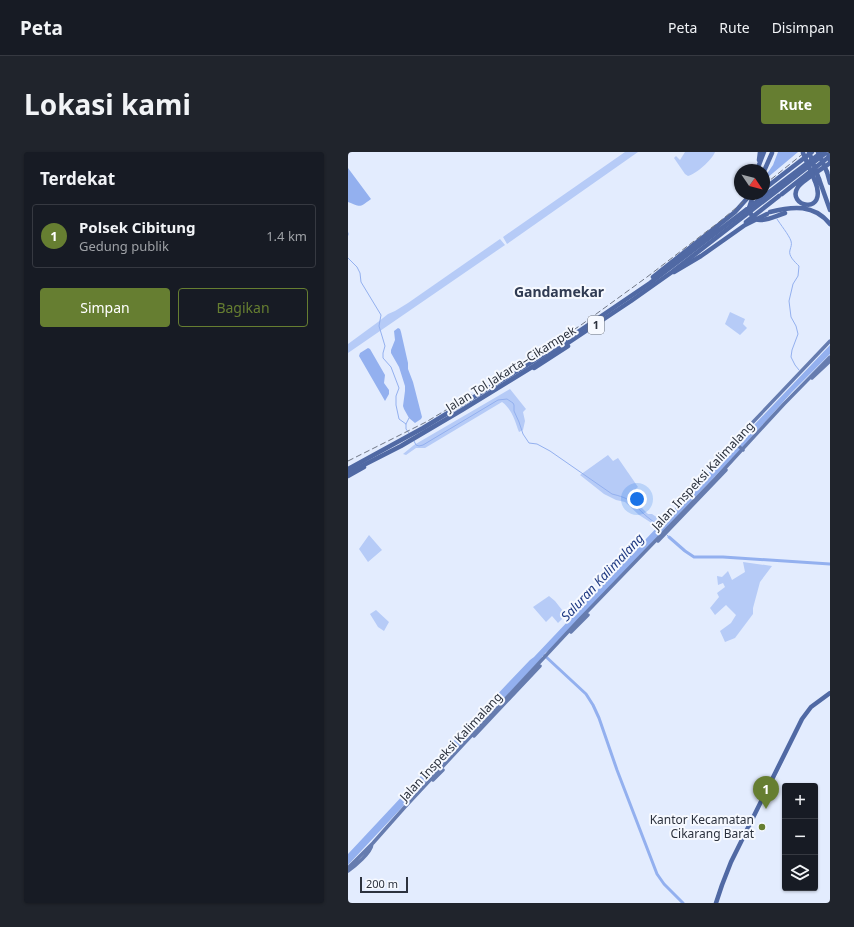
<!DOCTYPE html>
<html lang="id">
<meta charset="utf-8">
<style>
body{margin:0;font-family:"Noto Sans",sans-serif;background:#20242c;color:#f1f3f6}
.controls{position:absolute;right:12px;bottom:12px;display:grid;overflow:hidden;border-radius:4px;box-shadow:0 1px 3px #0004}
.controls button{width:36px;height:36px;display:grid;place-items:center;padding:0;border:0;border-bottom:1px solid #363941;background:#171b24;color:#f1f3f6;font:20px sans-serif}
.compass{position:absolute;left:386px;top:12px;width:36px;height:36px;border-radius:50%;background:#171b24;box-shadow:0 1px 3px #0004;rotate:125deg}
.scale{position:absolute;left:12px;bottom:10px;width:48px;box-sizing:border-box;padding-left:4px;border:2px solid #2c323e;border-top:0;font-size:11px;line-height:14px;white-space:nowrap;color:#2c323e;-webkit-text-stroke:3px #f6f9ff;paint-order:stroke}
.you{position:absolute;left:289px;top:347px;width:14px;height:14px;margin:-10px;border:3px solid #fff;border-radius:50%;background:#1a73e8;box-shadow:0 0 0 6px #1a73e833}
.badge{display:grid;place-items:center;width:26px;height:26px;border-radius:50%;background:#667e31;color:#fff;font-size:13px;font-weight:700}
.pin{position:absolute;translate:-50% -33px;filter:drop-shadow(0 1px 2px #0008)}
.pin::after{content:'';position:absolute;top:21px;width:14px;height:12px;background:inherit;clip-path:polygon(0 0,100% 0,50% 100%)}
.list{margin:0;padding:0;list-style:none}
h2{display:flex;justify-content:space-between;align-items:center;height:52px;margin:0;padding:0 16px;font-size:17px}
h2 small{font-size:13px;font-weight:400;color:#9ea1a6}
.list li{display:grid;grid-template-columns:26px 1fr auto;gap:12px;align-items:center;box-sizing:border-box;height:64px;margin:0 8px 8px;padding:0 8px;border:1px solid #363941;border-radius:4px}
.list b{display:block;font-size:15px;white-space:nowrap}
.list p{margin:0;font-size:13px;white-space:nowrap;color:#9ea1a6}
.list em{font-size:13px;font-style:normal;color:#9ea1a6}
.actions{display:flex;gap:8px;padding:12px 16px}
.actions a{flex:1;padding:9px 0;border:1px solid #667e31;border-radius:4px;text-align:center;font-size:14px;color:#667e31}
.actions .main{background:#667e31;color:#fff}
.icon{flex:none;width:22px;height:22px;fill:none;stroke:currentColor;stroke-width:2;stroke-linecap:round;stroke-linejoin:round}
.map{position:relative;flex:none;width:482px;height:751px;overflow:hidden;border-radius:4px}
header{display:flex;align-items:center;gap:24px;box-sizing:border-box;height:56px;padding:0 20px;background:#171b24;border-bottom:1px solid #363941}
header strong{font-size:19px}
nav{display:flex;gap:22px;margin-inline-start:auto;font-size:14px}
.intro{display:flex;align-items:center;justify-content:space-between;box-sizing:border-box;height:96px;padding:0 24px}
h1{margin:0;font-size:28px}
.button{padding:10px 18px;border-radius:4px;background:#667e31;color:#fff;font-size:14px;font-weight:700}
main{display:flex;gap:24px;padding:0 24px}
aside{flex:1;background:#171b24;border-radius:4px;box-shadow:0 1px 3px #0004}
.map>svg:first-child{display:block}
.green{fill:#b6cbf7}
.water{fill:#93b0ef}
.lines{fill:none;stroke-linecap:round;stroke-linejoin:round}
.stream{stroke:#93b0ef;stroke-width:1}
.river{stroke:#93b0ef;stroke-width:3}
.primary{stroke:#667caf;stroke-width:3.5}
.highway{stroke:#5069a4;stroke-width:4.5}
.rail{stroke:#707786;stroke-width:1;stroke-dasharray:6 3;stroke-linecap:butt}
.highway-bridge{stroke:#5069a4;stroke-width:4.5}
.poi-dot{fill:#667e31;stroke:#f6f9ff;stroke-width:1.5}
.labels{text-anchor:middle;stroke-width:4;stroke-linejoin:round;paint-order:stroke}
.shield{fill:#f6f9ff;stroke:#696e78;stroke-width:1}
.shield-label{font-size:11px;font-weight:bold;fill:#2c323e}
.street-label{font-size:12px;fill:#2c323e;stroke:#f6f9ff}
.poi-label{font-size:12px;fill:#2c323e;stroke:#f6f9ff;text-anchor:end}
.water-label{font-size:13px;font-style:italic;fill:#1f3a83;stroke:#f6f9ff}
.quarter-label{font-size:14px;font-weight:bold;fill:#303b53;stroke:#f6f9ff}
</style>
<header>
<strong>Peta</strong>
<nav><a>Peta</a><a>Rute</a><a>Disimpan</a></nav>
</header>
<div class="intro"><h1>Lokasi kami</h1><a class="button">Rute</a></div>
<main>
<aside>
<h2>Terdekat<small></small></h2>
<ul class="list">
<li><span class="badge">1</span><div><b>Polsek Cibitung</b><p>Gedung publik</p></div><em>1.4 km</em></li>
</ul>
<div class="actions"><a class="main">Simpan</a><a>Bagikan</a></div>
</aside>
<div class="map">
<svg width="482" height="751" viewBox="0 0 482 751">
<rect width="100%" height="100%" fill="#e3ecfe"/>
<path class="green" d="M277,0H290L159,92L155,85Z
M337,0H367C364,8 348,22 340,24L337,22L326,6L328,4L332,8Z
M152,87L157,93L0,201V192L30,170L40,162L47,159L60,151Z
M382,160L397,167L395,172L399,176L392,183L377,172Z
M162,237L178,257L175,260L177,269L175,278L171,280C167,269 164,257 154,250L77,296H68L58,303L55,302L66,293Z
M260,303L265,309L270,306L290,335L281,343L300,362H304L313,368L308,375L302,370L291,363L277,350L268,348L256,342L232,323Z
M21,383L34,398L20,410L11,397Z
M395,410L424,414L412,430L405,456V462L387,486L377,490L372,479L383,471L388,463L378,453L367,463L362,456L371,445L369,441L377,435L375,431L370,433L369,424L374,425L380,419L384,428L397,420Z
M201,444L207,449L218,463L210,471L204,464L198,470L185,455Z
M28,458L41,470L36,479L30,475L22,462Z"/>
<path class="water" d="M430,0H450L419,26L421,31L418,34L416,26L425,13Z
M0,16L23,47C11,56 13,55 0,50Z
M50,176L52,177L53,180L60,211V217L65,230L74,265L73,267L67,271L61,266L56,257L55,254L57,239V234L51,215L43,201V198L47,188L46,179Z
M482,193V202L444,240L393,297L201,499C197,500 195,503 193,507L0,713V702L160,531L182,508L186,505Z
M20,196L22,197L37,223L36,231L41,238V242L37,249L11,204L12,201Z"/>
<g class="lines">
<path class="stream" d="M429,67C432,72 441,83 443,89C444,93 443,94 442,98C440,104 447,110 451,114L450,124L445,132L441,149L443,165L448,174L450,182L444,198L443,205L447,213L451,218
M0,81V83
M0,106L9,115L12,121L13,130L33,163L31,174L37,194L35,201V206L43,215L51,236L48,244V253L51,267L58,272V277L61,281
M58,272L61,266
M66,289L68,293L71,294L75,293L150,248L159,247L165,251L166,253V259L171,270L175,282L181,291L189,292L202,299L264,342C272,344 279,346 285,351C289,354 292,359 296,362C300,366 304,368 308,372
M319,383L321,385"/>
<path class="river" d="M321,385L337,399L346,405H375L482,412
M196,503L238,542L245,553L251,566L269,618L309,722L316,732L335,751"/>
<path class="primary" d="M464,226L482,209
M395,298L386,290L482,189
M310,389L378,318
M223,480L240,463
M126,584L192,514
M85,628L95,618
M0,716L25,691L56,656L231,468L368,326L436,252L482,205
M0,719C7,714 23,701 24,692"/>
<path class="highway" d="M411,8L412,0
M409,18L416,0
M416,19L424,1
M479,20L482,31
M471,27L482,58
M467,29C481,65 437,54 450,35C455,28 474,17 482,11
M416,37L464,0
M434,42L482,4
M401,56L404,47L409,42
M422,60C445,54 466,52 482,72
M398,70L431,44
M326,120L353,104L397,73L419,62
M305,125L387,60L403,42
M186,216L220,194
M0,317L75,276L182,211L221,186L302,131L474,0
M0,324L16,315
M368,751L374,733L383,710L454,567L463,555L482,541"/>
<path class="rail" d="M416,33L457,0
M0,309L78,270L158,222L233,173L299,125L371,70L405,42"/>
<path class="highway-bridge" d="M461,0L471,27
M470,0L479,20
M480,0L482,9
M455,1L467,29
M401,56C405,77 424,65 437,61
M0,321L53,294L114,258L184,215L283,149L324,120L479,0"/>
</g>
<circle class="poi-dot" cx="414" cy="675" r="4"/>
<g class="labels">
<rect class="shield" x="240" y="164" width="16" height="18" rx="3"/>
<g class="shield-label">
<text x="248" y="177">1</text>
</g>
<g class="street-label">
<text transform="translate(163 217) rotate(-32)" y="4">Jalan Tol Jakarta–Cikampek</text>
<text transform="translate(355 324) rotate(-47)" y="4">Jalan Inspeksi Kalimalang</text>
<text transform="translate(103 595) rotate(-47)" y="4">Jalan Inspeksi Kalimalang</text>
</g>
<g class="poi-label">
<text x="406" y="672">Kantor Kecamatan<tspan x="406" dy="14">Cikarang Barat</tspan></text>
</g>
<g class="water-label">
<text transform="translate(254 425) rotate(-47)" y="5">Saluran Kalimalang</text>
</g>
<g class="quarter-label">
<text x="211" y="145">Gandamekar</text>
</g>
</g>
</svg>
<div class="controls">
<button>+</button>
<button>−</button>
<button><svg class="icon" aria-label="layers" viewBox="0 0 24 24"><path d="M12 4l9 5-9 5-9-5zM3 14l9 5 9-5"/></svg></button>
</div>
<svg class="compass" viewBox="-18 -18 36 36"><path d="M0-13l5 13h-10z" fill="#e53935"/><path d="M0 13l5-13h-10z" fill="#9ea1a6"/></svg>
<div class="scale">200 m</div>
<div class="you"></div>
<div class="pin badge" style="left:418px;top:657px">1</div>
</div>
</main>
